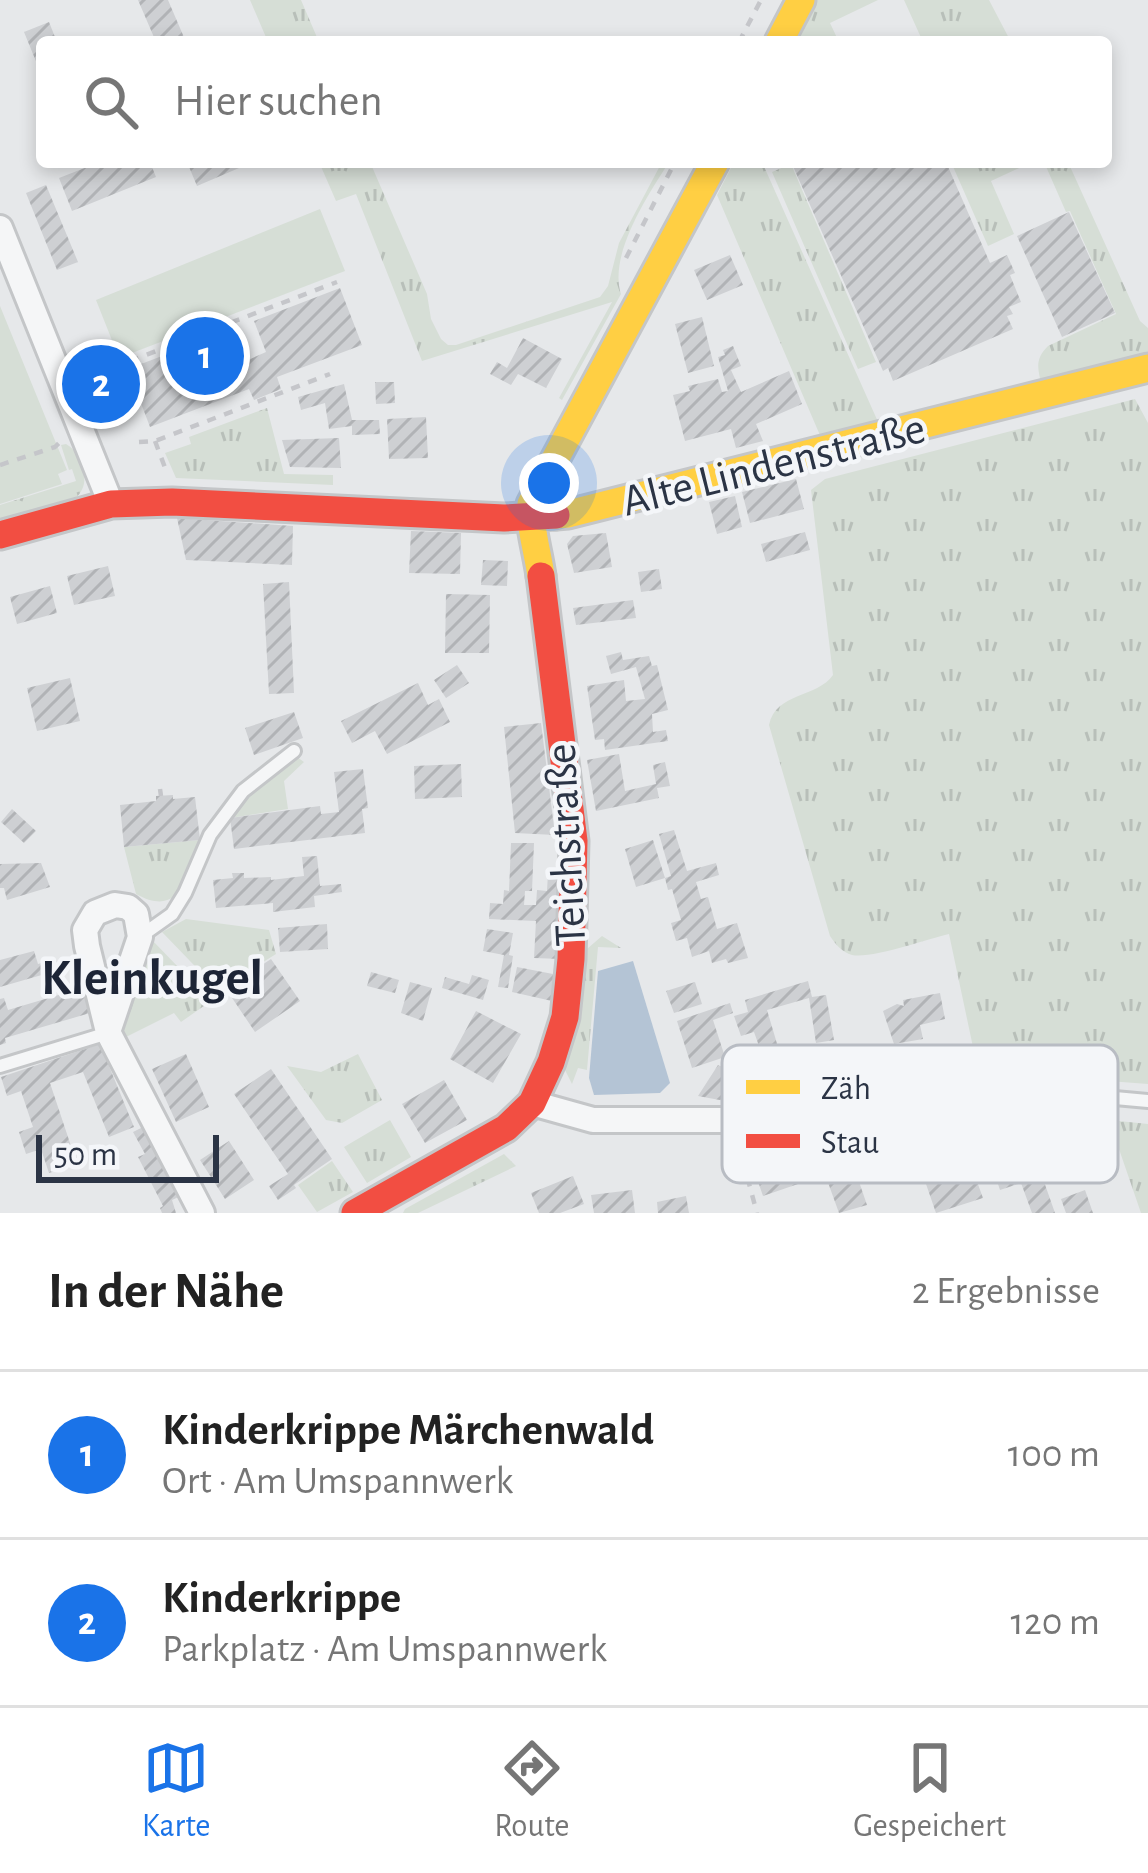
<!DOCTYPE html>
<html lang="de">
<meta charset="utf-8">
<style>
body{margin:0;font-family:"Alegreya Sans",sans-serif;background:#f2f2f2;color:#222}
.scale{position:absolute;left:36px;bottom:30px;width:183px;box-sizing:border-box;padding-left:12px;border:6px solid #2b3445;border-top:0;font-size:33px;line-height:42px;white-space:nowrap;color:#2b3445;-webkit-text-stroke:9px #f4f6f9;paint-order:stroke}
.you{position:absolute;left:549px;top:483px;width:42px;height:42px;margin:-30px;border:9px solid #fff;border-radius:50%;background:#1a73e8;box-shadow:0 0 0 18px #1a73e833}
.badge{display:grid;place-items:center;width:78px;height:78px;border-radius:50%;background:#1a73e8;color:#fff;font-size:39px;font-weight:700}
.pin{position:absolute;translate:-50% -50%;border:6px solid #fff;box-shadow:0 3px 12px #0006}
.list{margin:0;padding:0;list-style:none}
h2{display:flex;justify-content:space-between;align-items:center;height:156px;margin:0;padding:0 48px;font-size:51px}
h2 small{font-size:39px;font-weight:400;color:#767676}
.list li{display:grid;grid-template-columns:78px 1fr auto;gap:36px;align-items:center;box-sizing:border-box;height:168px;padding:0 48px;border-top:3px solid #e0e0e0}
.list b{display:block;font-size:45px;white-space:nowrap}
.list p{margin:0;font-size:39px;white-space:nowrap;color:#767676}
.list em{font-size:39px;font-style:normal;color:#767676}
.icon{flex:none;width:66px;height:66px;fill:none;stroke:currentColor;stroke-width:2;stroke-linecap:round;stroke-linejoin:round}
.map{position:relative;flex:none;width:1148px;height:1213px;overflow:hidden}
.search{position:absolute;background:#fff;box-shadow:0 6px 18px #0003;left:36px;right:36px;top:36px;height:132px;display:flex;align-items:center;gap:30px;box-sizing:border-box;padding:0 42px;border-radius:12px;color:#767676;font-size:45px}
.sheet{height:492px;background:#fff}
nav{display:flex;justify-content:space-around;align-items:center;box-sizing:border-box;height:168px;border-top:3px solid #e0e0e0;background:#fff;font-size:33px;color:#767676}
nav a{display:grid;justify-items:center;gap:6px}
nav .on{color:#1a73e8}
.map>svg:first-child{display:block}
.grass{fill:url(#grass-tufts)}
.green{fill:#d6ded6}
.water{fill:#b4c4d5}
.building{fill:url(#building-hatch)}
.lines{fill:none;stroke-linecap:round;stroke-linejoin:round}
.lane-casing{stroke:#c4c6c8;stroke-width:18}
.street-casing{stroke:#c4c6c8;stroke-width:30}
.slow-casing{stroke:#c4c6c8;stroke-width:33}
.jam-casing{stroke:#c4c6c8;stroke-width:33}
.path{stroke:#c5c6ca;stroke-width:4.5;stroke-dasharray:9 9;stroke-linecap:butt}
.lane{stroke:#f5f6f7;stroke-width:12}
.street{stroke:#f5f6f7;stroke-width:24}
.slow{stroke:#ffcf43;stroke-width:27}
.jam{stroke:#f24e42;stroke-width:27}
.labels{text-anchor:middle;stroke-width:9;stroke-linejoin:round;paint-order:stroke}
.street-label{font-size:45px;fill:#2b3445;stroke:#f4f6f9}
.quarter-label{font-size:51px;font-weight:bold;fill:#1d2536;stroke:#f4f6f9}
.key{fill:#f4f6f9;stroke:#b8bcc3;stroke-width:3}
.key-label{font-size:33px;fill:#2b3445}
</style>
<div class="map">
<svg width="1148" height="1213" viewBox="0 0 1148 1213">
<defs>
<pattern id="grass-tufts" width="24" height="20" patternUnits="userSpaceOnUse" patternTransform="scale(3)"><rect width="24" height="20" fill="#d6ded6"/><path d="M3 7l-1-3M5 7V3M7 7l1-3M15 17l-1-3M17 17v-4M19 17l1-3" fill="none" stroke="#b8bfb9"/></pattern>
<pattern id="building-hatch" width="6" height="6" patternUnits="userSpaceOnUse" patternTransform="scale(3)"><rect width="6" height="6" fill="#ced0d3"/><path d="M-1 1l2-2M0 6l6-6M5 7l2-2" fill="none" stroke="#b1b3b6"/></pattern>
</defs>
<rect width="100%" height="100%" fill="#e6e8ea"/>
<path class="grass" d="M250,0H301L319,42H268Z
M815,0H878L830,23L839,42H792Z
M904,0H989L1011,42H923Z
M319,162H370L427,294L431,319L441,339L448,345H456L600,297L608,286L619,243L662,162H669C649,194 608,254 621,294L562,400L559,398L612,302L422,361L356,194L336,201Z
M734,162H762L879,424L822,440L717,195Z
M951,162H1032L991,181L1014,234L988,246Z
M1044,162H1068L1140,321L1148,328V358L1042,387C1038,369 1034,360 1048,346L1116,314L1070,211L1066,212Z
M791,164L876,362L858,369L772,172Z
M1135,399L1148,423V1084L1003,1073L980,1061L973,1047L949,934C927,939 872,959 852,955C842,952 836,945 830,936L769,725C776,692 817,698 833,675L811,490L825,479Z
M267,408L284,474L333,475V485L176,478L165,453L191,444L189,437Z
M66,444C76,450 78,456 82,467C98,510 29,517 0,525V505L76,481L72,469L69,470L61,445Z
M297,757L304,762L284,781L288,809L230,818L258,786Z
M200,840L202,846C187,879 179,918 136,894L124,847Z
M186,919L269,930L276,954L218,990L162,932Z
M602,936L621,948L598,947L587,1070L578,1068L572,1084L564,1068L580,955Z
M152,940L211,1001L181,1022L174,1013L124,1038L119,1035L147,944Z
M358,1054L382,1100L342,1123L326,1120L287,1066L321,1072Z
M390,1120L411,1157L367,1183L344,1147Z
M1109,1120L1148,1124V1213H1141Z
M504,1154L516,1166L418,1213H403L405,1209Z
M332,1161L353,1192L317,1212L298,1185Z"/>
<path class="green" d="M320,209L345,271L119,358L96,300Z
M0,306L67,470L58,474L62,484L0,504Z"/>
<path class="water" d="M633,961L670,1083L660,1093L594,1095L589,1078L598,971Z"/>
<path class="building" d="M138,0H168L186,42H156Z
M49,22L57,42H42V76L24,32Z
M100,162H150L156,177L72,211L59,178Z
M187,162H253L197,186Z
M797,162H946L990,263L1007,255L1015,273L1010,275L1021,302L1009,307L1013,314L1007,316L1013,329L893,381L888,368L883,371L792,164Z
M46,185L78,262L57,270L26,193Z
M1069,212L1115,313L1062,337L1017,236Z
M730,255L743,285L707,300L694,270Z
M340,288L362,345L277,377L281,389L254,400L249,389L150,427L128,369L217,335L218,339L238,332L248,360L266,352L254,321Z
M702,317L714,366L688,373L675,324Z
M523,338L562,359L546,388L518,374L511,385L490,374L497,362L507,368Z
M733,346L741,366L731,370L741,392L789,371L802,404L756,424L763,441L736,448L731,429L685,441L673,395L690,391L688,386L718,379L722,392L728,391L718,357L725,355L723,350Z
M375,382H394L395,403L376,404Z
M344,384L352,420H379L380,434L352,435V426L329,429L325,403L301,410L298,397Z
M426,417L428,458L389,459L387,419Z
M339,438L341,468L290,467L282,440Z
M796,479L804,509L750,523L742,492Z
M735,496L742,527L717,534L709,502Z
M177,518L293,526L292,565L186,560Z
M411,531L461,533L460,574L409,573Z
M805,532L810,550L766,562L761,544Z
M606,533L612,567L574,573L567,544L573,536Z
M483,560L508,561L507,586L481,585Z
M108,566L115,596L74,605L67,576Z
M659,569L662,589L641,592L638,572Z
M289,582L294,693L269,694L263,584Z
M50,586L57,613L17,624L10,597Z
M446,594L490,595L489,653H445Z
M633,600L636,618L576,625L573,608Z
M621,652L623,660L649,656L652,666L657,665L668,710L652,714L653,732L666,730L668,741L605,750L604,739L595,740L587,686L624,680L626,701L645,699L636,667L611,674L606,656Z
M457,665L469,683L446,698L434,680Z
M70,678L80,721L37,731L27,688Z
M418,683L428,705L439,699L450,722L387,754L375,731L352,743L341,721Z
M294,712L303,738L254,755L245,728Z
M541,723L555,835L515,833L504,727Z
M619,754L625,791L656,784L653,765L665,762L670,786L657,788L659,798L596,811L587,760Z
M461,764L462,797L415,799L414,766Z
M363,769L368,808L362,809L365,833L234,849L230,818L320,806L321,814L339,812L334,772Z
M173,795V799L195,797L200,840L124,847L120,805L156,801V796Z
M12,809L36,831L24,843L1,822Z
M674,830L687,871L716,863L719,875L696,882L701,899L708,897L717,929L737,923L748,958L728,963L726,959L712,963L709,951L692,957L687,938L676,941L671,923L681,920L672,889L668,890L665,878L636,887L625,849L653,840L665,878L671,876L659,834Z
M511,843H534L532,891H525L524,905H536L537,890L547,891L548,873H564L561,959L534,958L536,921L489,919L490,903L503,904L504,890L509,891Z
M317,856L320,886L341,884L342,892L314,896L315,907L273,912V903L216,908L213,880L233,878L232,873H244V878L271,877V880L304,876L302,857Z
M41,863L50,887L7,900L4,888H0V864Z
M327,924L328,949L280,952L278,928Z
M487,929L513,933L509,955L513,956L508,988L498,987L504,955L483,951Z
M34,951L38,964L56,959L59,970L0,987V960Z
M271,959L300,1001L255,1032L226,989Z
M517,967L558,975L552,1001L512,992Z
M371,972L399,980L395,993L367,986Z
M472,975L489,980L483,1000L442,988L445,977L469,984Z
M808,981L812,997L826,995L834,1040L816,1043L809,998L767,1010L786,1074L768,1079L764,1063L735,1072L730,1055L759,1046L754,1032L741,1036L734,1016L748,1012L745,1000Z
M410,982L432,988L423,1021L401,1013Z
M695,982L702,1004L674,1013L666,991Z
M82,988L90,1013L5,1038L6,1043L0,1045V999L4,998L8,1010Z
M940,993L945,1019L920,1025L923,1039L894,1044L883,1011L897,1004L904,1006L903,1000Z
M730,1003L733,1013L713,1020L725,1057L692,1068L677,1021Z
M476,1011L521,1034L493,1083L450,1059Z
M100,1044L134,1127L109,1137L83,1072L50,1083L77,1164L49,1173L41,1149L26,1154L19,1132L33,1127L21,1091L7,1096L1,1077Z
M186,1054L209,1107L176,1122L152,1069Z
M718,1065L741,1075L725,1101L698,1096Z
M271,1069L332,1159L294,1185L296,1188L278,1200L269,1186L288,1174L234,1094Z
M444,1080L467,1120L425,1143L402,1104Z
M147,1125L183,1195L172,1200L176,1213H162L160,1208L163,1206L138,1157L145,1154L133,1132Z
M1079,1135L1092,1170L1052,1184L1039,1149Z
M229,1141L254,1180L225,1199L200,1160Z
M788,1155L798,1184L763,1196L753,1167Z
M1022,1166L1027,1181L1042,1176L1055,1213H1032L1021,1183L1000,1190L995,1175Z
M854,1167L867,1205L839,1213L826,1177Z
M972,1168L983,1198L936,1213L926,1184Z
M573,1176L584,1204L560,1213H539L531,1193Z
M632,1190L635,1213H594L591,1195Z
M1085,1190L1093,1213H1066L1061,1199Z
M686,1196L689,1213H658L657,1202Z"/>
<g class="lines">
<defs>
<path id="lane" d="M141,936L172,914L185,893L210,835L243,791L294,751
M0,1066L108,1033
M1093,1096L1148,1101"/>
<path id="street" d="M0,228L111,504
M108,1032L140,937L136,914L128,907L115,905L95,913L85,930L87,946L108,1032L202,1213
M532,1103L593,1120H731L944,1100L1093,1096"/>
<path id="slow" d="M779,42L801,0
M556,515L568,514L1148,368
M541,576C538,553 529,525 531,504L715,162"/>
<path id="jam" d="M0,535L111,504L172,502L504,518L556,515
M355,1213L506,1128L532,1103L551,1062L565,1017L571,959L574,841L541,576"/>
</defs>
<use href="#lane" class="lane-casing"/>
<use href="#street" class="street-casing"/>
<use href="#slow" class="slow-casing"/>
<use href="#jam" class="jam-casing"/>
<path class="path" d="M739,42L761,0
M626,258L675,162
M130,361L337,282
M155,441L167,473
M139,442L155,441L330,374
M0,465L55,447L59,443
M160,789L161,796
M738,1143L757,1213"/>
<use href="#lane" class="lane"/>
<use href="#street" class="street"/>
<use href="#slow" class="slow"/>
<use href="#jam" class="jam"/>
</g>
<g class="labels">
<g class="street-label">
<text transform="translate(773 463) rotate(-14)" y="16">Alte Lindenstraße</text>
<text transform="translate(564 845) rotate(-93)" y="16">Teichstraße</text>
</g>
<g class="quarter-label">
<text x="152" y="994">Kleinkugel</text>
</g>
</g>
<rect x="722" y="1045" width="396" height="138" rx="18" class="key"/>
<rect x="746" y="1080" width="54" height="14" fill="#ffcf43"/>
<rect x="746" y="1134" width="54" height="14" fill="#f24e42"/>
<g class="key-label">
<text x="821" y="1099">Zäh</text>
<text x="821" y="1153">Stau</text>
</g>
</svg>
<div class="scale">50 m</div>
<div class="you"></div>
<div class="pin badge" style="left:205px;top:356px">1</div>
<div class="pin badge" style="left:101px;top:384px">2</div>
<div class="search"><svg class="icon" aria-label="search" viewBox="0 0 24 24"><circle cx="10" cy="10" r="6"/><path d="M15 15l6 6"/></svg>Hier suchen</div>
</div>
<section class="sheet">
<h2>In der Nähe<small>2 Ergebnisse</small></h2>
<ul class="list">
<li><span class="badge">1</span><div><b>Kinderkrippe Märchenwald</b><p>Ort · Am Umspannwerk</p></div><em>100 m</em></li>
<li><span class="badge">2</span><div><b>Kinderkrippe</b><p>Parkplatz · Am Umspannwerk</p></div><em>120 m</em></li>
</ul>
</section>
<nav>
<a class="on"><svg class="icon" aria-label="map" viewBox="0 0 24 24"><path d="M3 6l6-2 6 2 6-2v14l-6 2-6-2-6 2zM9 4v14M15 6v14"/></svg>Karte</a>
<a><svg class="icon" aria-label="directions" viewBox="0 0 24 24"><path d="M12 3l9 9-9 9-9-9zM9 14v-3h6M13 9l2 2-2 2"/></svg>Route</a>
<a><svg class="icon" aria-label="saved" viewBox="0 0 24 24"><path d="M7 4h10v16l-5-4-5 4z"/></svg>Gespeichert</a>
</nav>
